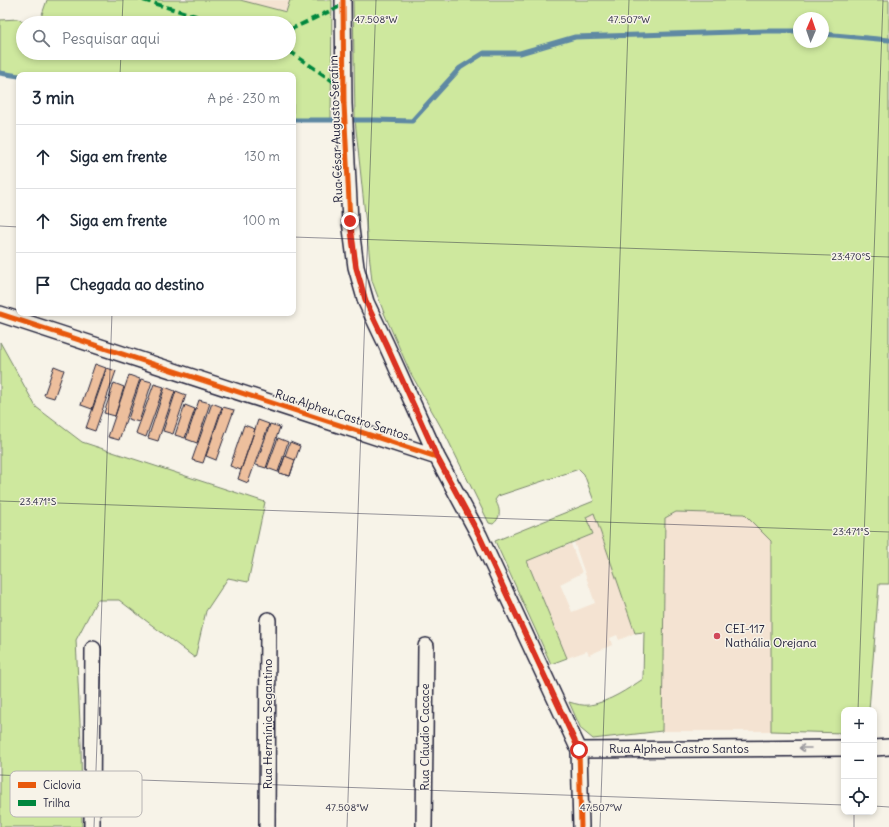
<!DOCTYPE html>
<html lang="pt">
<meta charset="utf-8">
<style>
body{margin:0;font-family:Delius,sans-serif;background:#f6f6f7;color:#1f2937}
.controls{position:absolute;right:12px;bottom:12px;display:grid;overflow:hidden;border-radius:8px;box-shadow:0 2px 6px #0003}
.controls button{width:36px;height:36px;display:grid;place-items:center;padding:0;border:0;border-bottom:1px solid #e0e1e3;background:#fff;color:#1f2937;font:20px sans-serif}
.compass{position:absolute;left:793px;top:12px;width:36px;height:36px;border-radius:50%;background:#fff;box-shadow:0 2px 6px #0003;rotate:2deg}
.stop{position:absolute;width:12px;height:12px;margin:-9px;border:3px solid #d93025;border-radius:50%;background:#fff}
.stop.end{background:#d93025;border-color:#fff;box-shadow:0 1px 4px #0008}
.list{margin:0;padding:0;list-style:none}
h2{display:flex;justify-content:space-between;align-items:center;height:52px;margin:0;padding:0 16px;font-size:17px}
h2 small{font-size:13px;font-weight:400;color:#747a83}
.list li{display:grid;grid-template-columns:26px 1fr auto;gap:12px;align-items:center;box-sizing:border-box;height:64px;padding:0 16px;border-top:1px solid #e0e1e3}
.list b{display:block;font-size:15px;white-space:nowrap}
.list em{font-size:13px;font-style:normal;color:#747a83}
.icon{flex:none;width:22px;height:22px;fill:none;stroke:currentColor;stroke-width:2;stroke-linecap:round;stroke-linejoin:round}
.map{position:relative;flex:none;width:889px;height:827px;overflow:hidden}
.search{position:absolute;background:#fff;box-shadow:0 2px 6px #0003;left:16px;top:16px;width:280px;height:44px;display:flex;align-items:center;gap:10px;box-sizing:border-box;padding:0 14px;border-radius:22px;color:#747a83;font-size:15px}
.panel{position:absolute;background:#fff;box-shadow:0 2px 6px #0003;left:16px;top:72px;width:280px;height:244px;border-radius:8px}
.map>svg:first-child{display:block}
.built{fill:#f4e3d2}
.green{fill:#cee89e;stroke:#78856c;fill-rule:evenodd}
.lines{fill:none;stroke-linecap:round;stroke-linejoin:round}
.stream{stroke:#5f89a3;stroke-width:5}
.building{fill:#edbf9d;stroke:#22223b}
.street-casing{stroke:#22223b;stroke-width:18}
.street{stroke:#f7f3e8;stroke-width:15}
.quiet{stroke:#00873e;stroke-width:4;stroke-dasharray:8 4;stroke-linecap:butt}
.cycleway-casing{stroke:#f7f3e8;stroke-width:8}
.cycleway{stroke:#e8590c;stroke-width:5}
.oneway{stroke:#97959a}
.route{stroke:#d93025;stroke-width:5}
.ticks{fill:none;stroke:#22223b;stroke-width:1;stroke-opacity:0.45}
.poi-dot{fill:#d1495b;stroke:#f7f3e8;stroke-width:1.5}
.labels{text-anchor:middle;stroke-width:3;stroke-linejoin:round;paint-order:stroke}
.street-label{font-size:12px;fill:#22223b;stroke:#f7f3e8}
.poi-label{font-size:12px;fill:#22223b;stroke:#f7f3e8;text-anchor:start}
.key{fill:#f7f3e8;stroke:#b7b4b4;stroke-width:1}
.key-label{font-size:11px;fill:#22223b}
.ticks-label{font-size:10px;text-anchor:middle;fill:#22223b;stroke:#f7f3e8;stroke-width:3;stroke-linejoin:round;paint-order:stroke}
</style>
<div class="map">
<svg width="889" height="827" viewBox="0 0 889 827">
<rect width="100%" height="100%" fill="#f7f3e8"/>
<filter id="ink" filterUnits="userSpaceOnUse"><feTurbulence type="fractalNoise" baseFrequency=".025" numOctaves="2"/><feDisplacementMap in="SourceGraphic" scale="8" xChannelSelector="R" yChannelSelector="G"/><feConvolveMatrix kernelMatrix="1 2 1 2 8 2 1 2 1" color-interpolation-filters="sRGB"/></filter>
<g filter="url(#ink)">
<path class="built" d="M240,0H290L286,12Z
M676,512L744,514L771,541V731H662L665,518Z
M595,513L635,633L619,640L617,635L610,638L612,645L589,655L587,651L567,658L527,561L571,544L582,573L560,584L572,612L595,603L574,542L593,534L586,517Z"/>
<path class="green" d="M47,0H240L286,12L290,0H332L331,120H293V75H19V76L0,73V20L18,19L25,23H23V53H289V23H39Z
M353,0H889V584H879L869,710H844V733L771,731V541L744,514L676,512L665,518L662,731L593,739L581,729L569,702C576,704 583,706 590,705C609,702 628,689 643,679L644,632L635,633L594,513L586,517L593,534L527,561L567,658L551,664L495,541L594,501L584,474L579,469L498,496L495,500C500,508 502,517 493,524L489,523L446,436L410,372L384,313L372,281L355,120ZM799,18H823V42H799Z
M0,342L36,407L82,442L265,502L248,582L228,578L206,611L195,658L119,600H97L76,640L81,744L82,827H0Z"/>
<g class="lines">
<path class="stream" d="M823,34L889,40
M0,73L19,76
M293,120H375L412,121L460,68L484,53H520L575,37L766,31H799"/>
</g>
<path class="building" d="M95,364L106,368L92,409L81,405Z
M54,366L64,370L54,398L44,395Z
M107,368L116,371L95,431L86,428Z
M129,375L140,379L119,440L108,437Z
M141,379L152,382L139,422L128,419Z
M114,383L124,387L115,416L104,413Z
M154,384L164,387L146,437L136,433Z
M165,387L175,391L158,441L148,438Z
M176,391L186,395L173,434L163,431Z
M199,400L210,403L197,443L186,439Z
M212,403L222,407L203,463L192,460Z
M185,405L195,409L185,438L175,435Z
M223,407L234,410L216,460L206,456Z
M258,420L269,424L248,483L238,479Z
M270,424L280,427L266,468L256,465Z
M244,425L255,429L241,470L230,466Z
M278,438L288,442L278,472L267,468Z
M290,442L300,446L290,476L279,473Z
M285,456L295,460L290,476L279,473Z"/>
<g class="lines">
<defs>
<path id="street" d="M343,0L344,104L350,221L356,267L366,302L386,344L437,457L479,535L579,750L581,827
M0,314L437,457
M874,748L889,747
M579,750L844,748
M92,827L93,649
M267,827L268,620
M424,827L426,646"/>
</defs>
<use href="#street" class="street-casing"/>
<use href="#street" class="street"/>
<path class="quiet" d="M143,0L219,23
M289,30L343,5
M289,51L343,88"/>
<defs>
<path id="cycleway" d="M343,0L344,104L350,221L356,267L366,302L386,344L437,457L479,535L579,750L581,827
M0,314L437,457"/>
</defs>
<use href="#cycleway" class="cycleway-casing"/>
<use href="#cycleway" class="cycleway"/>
</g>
<defs><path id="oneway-shaft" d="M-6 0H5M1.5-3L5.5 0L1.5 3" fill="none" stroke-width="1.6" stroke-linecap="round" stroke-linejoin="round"/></defs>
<use class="oneway" href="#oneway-shaft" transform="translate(805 748) rotate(180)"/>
</g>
<g class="lines" filter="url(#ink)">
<path class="route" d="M350,221L356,267L366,302L386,344L437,457L479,535L579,750"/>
</g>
<path class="ticks" d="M122,23L123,0M120,75L121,53M0,226L19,227M293,237L889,257M0,501L889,532M858,710L883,0M0,775L844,805M874,806L889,807M94,827L112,313M347,827L376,0M600,827L629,0M854,827V812"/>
<circle class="poi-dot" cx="717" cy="636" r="4"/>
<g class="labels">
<g class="street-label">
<text transform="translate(336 129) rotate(-92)" y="4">Rua César Augusto Serafim</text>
<text transform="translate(342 415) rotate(18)" y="4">Rua Alpheu Castro Santos</text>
<text transform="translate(268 724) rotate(-90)" y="4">Rua Hermínia Segantino</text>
<text transform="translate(425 737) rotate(-90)" y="4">Rua Cláudio Cacace</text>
<text x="679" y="753">Rua Alpheu Castro Santos</text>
</g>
<g class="poi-label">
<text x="725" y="633">CEI-117<tspan x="725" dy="14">Nathália Orejana</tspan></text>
</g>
</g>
<rect x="10" y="771" width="132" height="46" rx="6" class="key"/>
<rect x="18" y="782" width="18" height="6" fill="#e8590c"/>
<rect x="18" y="800" width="18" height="6" fill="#00873e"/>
<g class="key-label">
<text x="43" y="789">Ciclovia</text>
<text x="43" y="807">Trilha</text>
</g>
<g class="ticks-label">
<text x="376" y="23">47.508°W</text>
<text x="629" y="23">47.507°W</text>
<text x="851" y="260">23.470°S</text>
<text x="38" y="505">23.471°S</text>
<text x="851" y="535">23.471°S</text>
<text x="347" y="811">47.508°W</text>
<text x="601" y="811">47.507°W</text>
</g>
</svg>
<div class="controls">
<button>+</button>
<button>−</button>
<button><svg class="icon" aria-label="locate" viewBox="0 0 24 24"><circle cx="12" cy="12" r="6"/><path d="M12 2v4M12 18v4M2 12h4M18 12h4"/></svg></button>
</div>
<svg class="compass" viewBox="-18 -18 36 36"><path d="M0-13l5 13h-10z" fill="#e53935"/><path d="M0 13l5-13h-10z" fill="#747a83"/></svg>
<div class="stop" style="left:579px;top:750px"></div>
<div class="stop end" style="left:350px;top:221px"></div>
<div class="search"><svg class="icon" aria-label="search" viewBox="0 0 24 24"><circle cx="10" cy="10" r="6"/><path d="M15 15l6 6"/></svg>Pesquisar aqui</div>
<section class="panel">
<h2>3 min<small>A pé · 230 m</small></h2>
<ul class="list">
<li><svg class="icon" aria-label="ahead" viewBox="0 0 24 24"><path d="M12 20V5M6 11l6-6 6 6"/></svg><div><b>Siga em frente</b></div><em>130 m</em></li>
<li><svg class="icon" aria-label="ahead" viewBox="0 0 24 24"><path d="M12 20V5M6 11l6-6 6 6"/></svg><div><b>Siga em frente</b></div><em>100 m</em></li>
<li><svg class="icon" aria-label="arrive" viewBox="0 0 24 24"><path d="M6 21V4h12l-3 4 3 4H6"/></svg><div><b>Chegada ao destino</b></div></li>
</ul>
</section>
</div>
